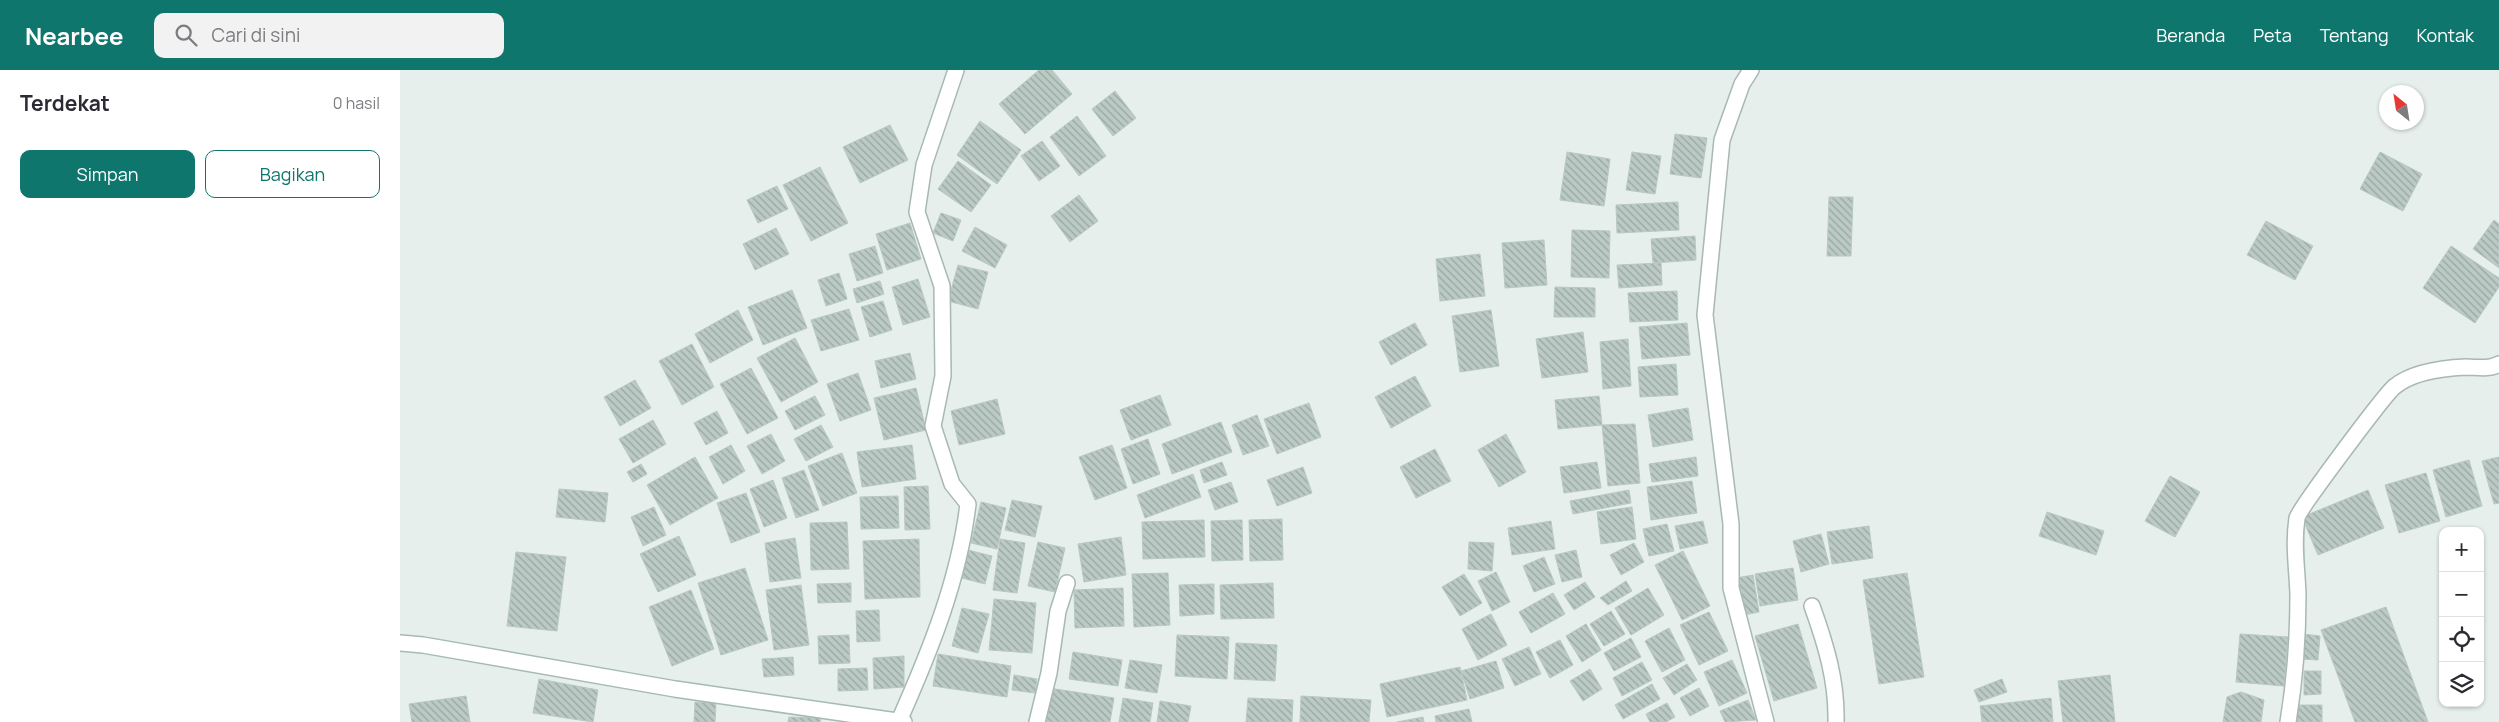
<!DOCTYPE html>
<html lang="id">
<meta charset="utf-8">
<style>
body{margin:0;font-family:Manrope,sans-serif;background:#f2f2f3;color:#2b2b33}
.controls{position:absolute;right:15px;bottom:15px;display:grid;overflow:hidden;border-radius:10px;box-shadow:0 1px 4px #0004}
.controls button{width:45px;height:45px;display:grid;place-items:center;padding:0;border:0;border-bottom:1px solid #e1e1e2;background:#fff;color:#2b2b33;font:25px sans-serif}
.compass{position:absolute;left:1979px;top:15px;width:45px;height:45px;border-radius:50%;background:#fff;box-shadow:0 1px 4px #0004;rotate:330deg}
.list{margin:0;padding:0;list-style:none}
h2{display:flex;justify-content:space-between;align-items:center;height:65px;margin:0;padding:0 20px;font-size:21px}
h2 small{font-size:16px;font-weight:400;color:#7c7c81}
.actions{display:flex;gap:10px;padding:15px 20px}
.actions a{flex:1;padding:11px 0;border:1px solid #0f766e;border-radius:10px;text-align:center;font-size:18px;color:#0f766e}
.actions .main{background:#0f766e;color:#fff}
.icon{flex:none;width:28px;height:28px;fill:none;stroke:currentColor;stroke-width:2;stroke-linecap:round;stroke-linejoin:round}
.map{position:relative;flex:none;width:2099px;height:652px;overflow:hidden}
header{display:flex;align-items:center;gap:30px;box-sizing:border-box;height:70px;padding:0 25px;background:#0f766e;color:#fff}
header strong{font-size:24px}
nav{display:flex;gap:28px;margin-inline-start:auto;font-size:18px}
.search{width:350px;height:45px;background:#f2f2f3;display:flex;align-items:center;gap:12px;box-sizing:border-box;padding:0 18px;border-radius:10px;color:#7c7c81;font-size:19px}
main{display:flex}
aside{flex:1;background:#fff}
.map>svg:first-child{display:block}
.building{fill:url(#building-back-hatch);stroke:#b8c9c2}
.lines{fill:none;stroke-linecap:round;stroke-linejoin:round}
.street-casing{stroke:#a8b8b2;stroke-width:18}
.secondary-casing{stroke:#a4bbb3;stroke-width:18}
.street{stroke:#fff;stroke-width:15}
.secondary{stroke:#fff;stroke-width:15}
</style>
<header>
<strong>Nearbee</strong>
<div class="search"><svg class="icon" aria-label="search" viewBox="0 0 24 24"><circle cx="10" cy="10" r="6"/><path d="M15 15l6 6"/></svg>Cari di sini</div>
<nav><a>Beranda</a><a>Peta</a><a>Tentang</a><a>Kontak</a></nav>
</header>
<main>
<aside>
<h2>Terdekat<small>0 hasil</small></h2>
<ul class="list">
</ul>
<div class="actions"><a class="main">Simpan</a><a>Bagikan</a></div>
</aside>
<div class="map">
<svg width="2099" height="652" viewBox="0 0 2099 652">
<defs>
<pattern id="building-back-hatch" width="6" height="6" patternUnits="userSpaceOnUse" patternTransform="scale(1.25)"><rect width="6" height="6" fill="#bbcac4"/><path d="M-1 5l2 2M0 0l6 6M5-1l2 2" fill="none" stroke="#98a6a0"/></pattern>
</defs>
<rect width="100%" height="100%" fill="#e6efeb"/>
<path class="building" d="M639,0H652L672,24L625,64L599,34Z
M715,21L736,48L713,66L692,39Z
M677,46L706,86L679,106L650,67Z
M580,51L621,80L597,114L557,85Z
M490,55L508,90L460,113L443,77Z
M1275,64L1307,68L1301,108L1270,104Z
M642,71L660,96L639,111L621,86Z
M1167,82L1210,89L1204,136L1160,130Z
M1232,82L1261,86L1255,124L1226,120Z
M1980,82L2022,104L2003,141L1960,119Z
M558,91L591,115L571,142L538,119Z
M420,97L448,153L411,171L383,115Z
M377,116L388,139L358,153L347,130Z
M679,125L698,151L670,172L651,146Z
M1429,127H1453L1451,186H1427Z
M1278,132L1279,160L1217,163L1216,135Z
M541,143L561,150L553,171L533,163Z
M2094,150L2099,154V198L2073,179Z
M1866,151L1913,176L1895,210L1847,185Z
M510,153L521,189L487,200L476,164Z
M575,157L607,175L595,198L562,181Z
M376,158L389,184L355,200L343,174Z
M1172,160L1210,161L1209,208L1171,207Z
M1295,166L1296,190L1253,193L1251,169Z
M1144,170L1147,215L1105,218L1102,173Z
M475,176L483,203L457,211L449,184Z
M2051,176L2099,208V217L2075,253L2023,218Z
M1080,184L1085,226L1040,231L1036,189Z
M1261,193L1262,215L1219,218L1217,195Z
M558,195L588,202L578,239L548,231Z
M439,203L447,229L426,236L418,210Z
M518,209L530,247L503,255L492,217Z
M480,211L484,224L457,233L453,219Z
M1155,217L1195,218V247H1154Z
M392,220L407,258L363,275L348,237Z
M1277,221L1278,250L1230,252L1228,223Z
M483,231L492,260L470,267L461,237Z
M449,239L459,270L421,281L411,250Z
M338,240L353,270L310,293L295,264Z
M1091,240L1099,296L1060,302L1052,246Z
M1015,253L1027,275L991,295L979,272Z
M1287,253L1290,285L1242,289L1239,257Z
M1183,262L1188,302L1142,308L1136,269Z
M395,268L418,312L381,332L357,288Z
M1228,269L1231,316L1203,319L1200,272Z
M292,274L314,317L282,335L259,291Z
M510,283L516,309L481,318L475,291Z
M1276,294L1278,325L1240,327L1238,297Z
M351,298L378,348L347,364L320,314Z
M458,303L471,340L440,351L427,314Z
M1015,306L1031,336L991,358L975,327Z
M235,310L251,338L220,356L204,327Z
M516,318L526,360L484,370L474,328Z
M760,325L771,355L731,370L720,340Z
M415,326L425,345L395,360L385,341Z
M1199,326L1202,355L1158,359L1155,330Z
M597,329L605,364L559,375L551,341Z
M909,333L921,367L877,384L864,349Z
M1288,338L1293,370L1253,377L1248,345Z
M317,341L328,363L306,375L294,353Z
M857,345L869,376L843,385L832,355Z
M253,350L266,374L233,393L219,369Z
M821,352L832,382L772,404L762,374Z
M1235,354L1240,413L1208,416L1202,355Z
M421,355L433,377L406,391L394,369Z
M371,364L385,391L362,404L347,376Z
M1106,364L1126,402L1099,417L1078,380Z
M748,369L760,404L733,414L721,379Z
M331,375L345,401L323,414L309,387Z
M512,375L516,409L462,417L457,382Z
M712,375L727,418L695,430L679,387Z
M1035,379L1051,411L1016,428L1000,397Z
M442,383L457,423L423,436L408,396Z
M295,387L318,428L270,455L247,415Z
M1296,387L1298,406L1252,412L1249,394Z
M2099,387V433L2094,434L2082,391Z
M2069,390L2082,436L2046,447L2033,400Z
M822,392L827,405L804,413L800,400Z
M1197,392L1201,418L1164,423L1160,397Z
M241,394L247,404L233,412L227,402Z
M903,397L912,423L877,436L867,410Z
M404,400L419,440L396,448L382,408Z
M2026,403L2040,451L1999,463L1985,415Z
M793,404L801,427L745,448L737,425Z
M1770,406L1800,422L1775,467L1745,451Z
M373,410L387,448L364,457L350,419Z
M1292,411L1297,443L1251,450L1247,417Z
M831,412L838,432L815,440L808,420Z
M528,416L530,459L505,460L504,417Z
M159,419L208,423L205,452L156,447Z
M1229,420L1231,433L1173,444L1170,431Z
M1968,420L1984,458L1918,485L1902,447Z
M346,423L360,462L331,473L317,433Z
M498,426L499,458L461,459L460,427Z
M612,430L642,436L635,467L605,460Z
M581,432L606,438L597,479L571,473Z
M254,437L266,465L243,476L231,447Z
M1232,437L1236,469L1201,474L1197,442Z
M1647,442L1704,461L1696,485L1639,466Z
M882,449L883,490L850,491L849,450Z
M804,450L805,487L743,489L742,452Z
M842,450L843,490L812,491L811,451Z
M1151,451L1155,479L1112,485L1108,458Z
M1303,451L1308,473L1280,479L1275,456Z
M447,452L449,499L411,500L410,453Z
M1267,454L1274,481L1249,486L1243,459Z
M1469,456L1473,488L1432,494L1427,462Z
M1421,464L1429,494L1401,502L1393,471Z
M279,466L296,505L258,522L240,484Z
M721,467L726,505L684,512L678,474Z
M395,468L401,508L370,512L365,473Z
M519,469L520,527L465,529L463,471Z
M600,469L625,473L617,523L593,520Z
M638,472L665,478L655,522L628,516Z
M1069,472L1094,473L1092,501L1068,499Z
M1234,473L1244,492L1221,505L1210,485Z
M568,480L592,486L585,514L562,508Z
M1176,480L1182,507L1162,512L1155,485Z
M1283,481L1310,536L1282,550L1255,495Z
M116,482L166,487L157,561L107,556Z
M1144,487L1155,514L1134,522L1123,496Z
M345,498L368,570L321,585L298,513Z
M1393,498L1398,530L1360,536L1355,504Z
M1096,502L1110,532L1092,541L1078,511Z
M768,503L770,555L734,557L732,504Z
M1507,503L1524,607L1479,614L1463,510Z
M1064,504L1082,533L1060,546L1042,517Z
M1353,505L1359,542L1343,545L1336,508Z
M1226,511L1232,521L1208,535L1200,528Z
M1185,512L1195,527L1174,540L1164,525Z
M451,513V532L418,533L417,514Z
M873,513L874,548L821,549L820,515Z
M814,514V544L780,546L779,515Z
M401,515L409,575L374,580L366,520Z
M723,518L724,556L675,558L674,520Z
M1248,518L1264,545L1231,565L1215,538Z
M291,520L314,579L272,596L249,537Z
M1153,523L1165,544L1131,563L1119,542Z
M594,529L636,533L632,583L589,580Z
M1986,537L2028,652H1955L1921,560Z
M562,538L589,544L578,583L552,576Z
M479,540L480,571L457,572L456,541Z
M1211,541L1225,564L1204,576L1190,554Z
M1309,542L1328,581L1299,595L1280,555Z
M1091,544L1107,575L1078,590L1062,559Z
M1186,554L1201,580L1182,592L1166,566Z
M1398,554L1417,618L1374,631L1355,566Z
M1269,558L1285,590L1262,602L1245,571Z
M1840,564L1888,567L1884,616L1836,612Z
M1903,564L1920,566L1918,590L1901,589Z
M449,565L450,593L419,594L418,566Z
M777,565L829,567L827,609L775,606Z
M1231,568L1241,587L1214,601L1204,583Z
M1160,570L1173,595L1150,608L1136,582Z
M836,573L877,575L875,611L834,609Z
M1129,577L1141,604L1115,616L1102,589Z
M673,582L722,590L718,616L669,609Z
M538,584L611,596L607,627L533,616Z
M504,586V617L474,619L473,588Z
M393,587L394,605L364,607L362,589Z
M730,590L762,595L757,623L725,618Z
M1332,590L1347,623L1319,636L1304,602Z
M1096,591L1104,618L1070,629L1061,601Z
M1242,592L1252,610L1222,626L1213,608Z
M1287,594L1297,610L1274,625L1263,608Z
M1060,597L1067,630L987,647L980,614Z
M467,598L468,620L438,621V599Z
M1190,599L1202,619L1183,631L1170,611Z
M1904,601H1921V624L1904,625Z
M614,605L637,609L635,623L612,620Z
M1710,605L1715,652H1663L1658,611Z
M139,609L198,620L193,652L133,643Z
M1602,609L1607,622L1579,632L1574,620Z
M1252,614L1260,629L1223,649L1215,635Z
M649,618L714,628L710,652H644Z
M1299,618L1309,636L1290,646L1280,628Z
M1841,622L1864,630L1861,652H1823L1827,627Z
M66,626L70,652H12L9,634Z
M901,626L971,630L969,652H900Z
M723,628L753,633L750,652H719Z
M848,628L893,630L892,652H846Z
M1651,628L1653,652H1582L1580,636Z
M1348,630L1356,650L1325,652L1320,641Z
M760,631L791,636L788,652H757Z
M295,632L316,633L315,652H294Z
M1267,633L1275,647L1266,652H1250L1246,644Z
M1897,635H1922V652H1897Z
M1069,639L1072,652H1036L1035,646Z
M389,647L421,648L420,652H388Z
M1023,647L1024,652H997Z"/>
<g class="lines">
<defs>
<path id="street" d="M1351,0L1342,14L1322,70L1305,245L1331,454V518L1366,652
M1412,536C1426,575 1437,611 1436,652
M499,651C530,581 559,510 568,434L552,414L533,356L543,306L542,216L517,142L524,95L556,0
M637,652L649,603L658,541L667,513
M1888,652C1895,610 1898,566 1898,524C1897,498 1893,474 1897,448C1899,439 1983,327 1994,317C2012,302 2043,298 2066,297C2077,297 2089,300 2099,294"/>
<path id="secondary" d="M0,573L23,575L275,619L504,652"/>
</defs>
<use href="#street" class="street-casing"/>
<use href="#secondary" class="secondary-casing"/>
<use href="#street" class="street"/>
<use href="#secondary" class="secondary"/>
</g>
</svg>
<div class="controls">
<button>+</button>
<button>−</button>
<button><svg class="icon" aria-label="locate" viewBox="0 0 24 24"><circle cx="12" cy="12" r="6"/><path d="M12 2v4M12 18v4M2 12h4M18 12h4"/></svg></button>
<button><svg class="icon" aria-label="layers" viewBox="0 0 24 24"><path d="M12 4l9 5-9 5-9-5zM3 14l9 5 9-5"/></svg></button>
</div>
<svg class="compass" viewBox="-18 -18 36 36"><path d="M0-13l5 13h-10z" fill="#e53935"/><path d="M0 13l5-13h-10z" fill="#7c7c81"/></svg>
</div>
</main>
